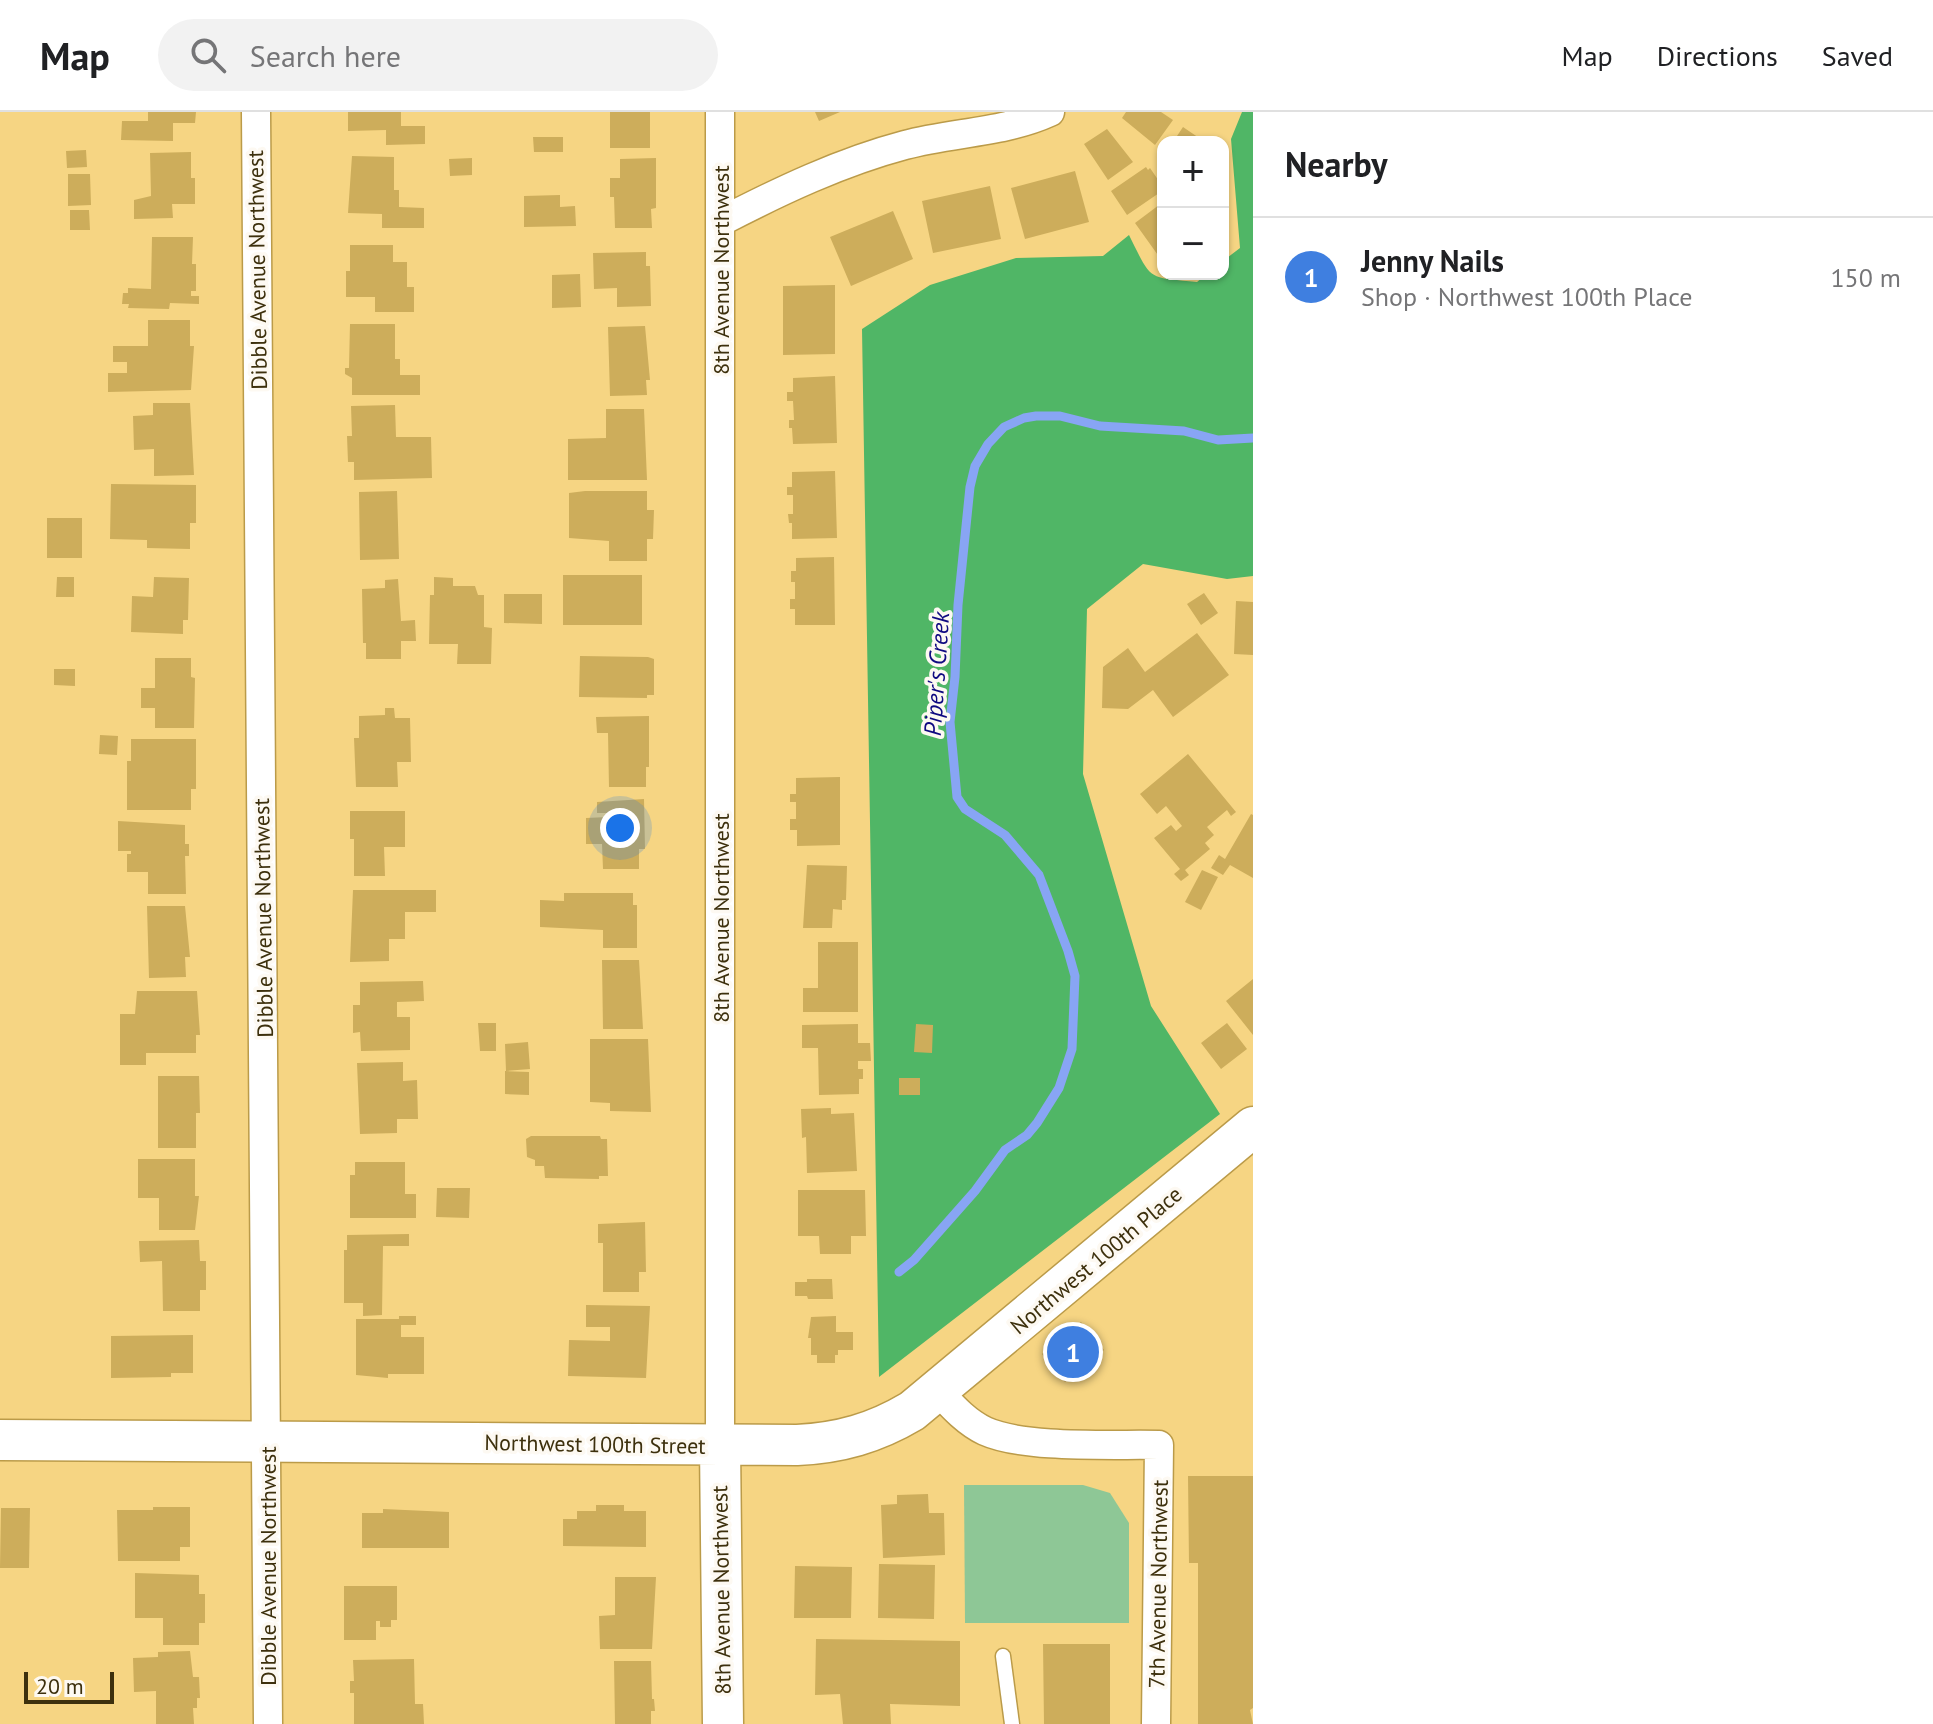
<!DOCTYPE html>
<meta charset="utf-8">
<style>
body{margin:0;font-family:"PT Sans",sans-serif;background:#f2f2f2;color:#202124}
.controls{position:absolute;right:24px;top:24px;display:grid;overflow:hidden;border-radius:16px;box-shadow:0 2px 6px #0004}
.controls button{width:72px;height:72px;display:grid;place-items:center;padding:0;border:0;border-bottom:2px solid #e0e0e0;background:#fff;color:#202124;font:40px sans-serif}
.scale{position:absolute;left:24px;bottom:20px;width:90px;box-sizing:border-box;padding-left:8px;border:4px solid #3d300d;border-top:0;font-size:22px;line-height:28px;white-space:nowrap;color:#3d300d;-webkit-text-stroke:6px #fdf9f2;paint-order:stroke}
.you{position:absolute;left:620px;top:716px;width:28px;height:28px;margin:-20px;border:6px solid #fff;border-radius:50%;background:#1a73e8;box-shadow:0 0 0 12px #1a73e833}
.badge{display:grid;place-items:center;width:52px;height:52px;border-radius:50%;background:#0b8043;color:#fff;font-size:26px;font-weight:700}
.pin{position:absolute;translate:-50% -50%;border:4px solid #fff;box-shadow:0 2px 8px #0006}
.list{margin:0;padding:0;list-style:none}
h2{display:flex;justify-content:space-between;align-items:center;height:104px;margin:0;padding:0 32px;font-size:34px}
h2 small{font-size:26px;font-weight:400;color:#757577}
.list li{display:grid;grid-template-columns:52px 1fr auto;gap:24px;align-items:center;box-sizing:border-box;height:120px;padding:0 32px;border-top:2px solid #e0e0e0}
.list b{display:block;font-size:30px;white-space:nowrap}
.list p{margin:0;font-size:26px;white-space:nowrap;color:#757577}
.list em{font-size:26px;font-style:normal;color:#757577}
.icon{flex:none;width:44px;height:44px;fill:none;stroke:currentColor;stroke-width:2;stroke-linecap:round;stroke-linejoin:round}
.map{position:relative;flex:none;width:1253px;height:1612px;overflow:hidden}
header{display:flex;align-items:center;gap:48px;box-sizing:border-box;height:112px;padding:0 40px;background:#fff;border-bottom:2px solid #e0e0e0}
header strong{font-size:38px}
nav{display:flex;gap:44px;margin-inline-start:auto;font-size:28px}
.search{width:560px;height:72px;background:#f2f2f2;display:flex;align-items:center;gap:20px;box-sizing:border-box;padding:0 28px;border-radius:44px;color:#757577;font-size:30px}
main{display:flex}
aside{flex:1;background:#fff}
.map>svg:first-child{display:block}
.green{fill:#8ec796}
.forest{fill:#50b666}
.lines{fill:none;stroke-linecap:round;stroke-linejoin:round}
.stream{stroke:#88a5f4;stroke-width:9}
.building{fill:#cdad5b}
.lane-casing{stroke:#bb9b49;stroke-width:17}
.street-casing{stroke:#bb9b49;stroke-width:31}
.secondary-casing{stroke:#bb9b49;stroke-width:43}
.lane{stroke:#fff;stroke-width:14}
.street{stroke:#fff;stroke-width:28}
.secondary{stroke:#fff;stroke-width:40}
.labels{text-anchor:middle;stroke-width:7;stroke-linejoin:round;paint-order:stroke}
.street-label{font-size:22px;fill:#3d300d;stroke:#fdf9f2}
.water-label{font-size:24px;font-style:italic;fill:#0f0981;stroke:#fdf9f2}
</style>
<header>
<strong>Map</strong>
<div class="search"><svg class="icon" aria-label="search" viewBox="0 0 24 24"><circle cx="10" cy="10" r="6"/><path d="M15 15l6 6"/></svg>Search here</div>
<nav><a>Map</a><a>Directions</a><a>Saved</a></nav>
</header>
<main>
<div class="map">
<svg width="1253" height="1612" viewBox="0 0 1253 1612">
<rect width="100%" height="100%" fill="#f6d583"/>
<path class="green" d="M1083,1373L1110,1381L1129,1411V1511H965L964,1373Z"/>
<path class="forest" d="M1242,0H1253V464L1227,467L1143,452L1087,497L1083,662L1151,894L1220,1002L879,1265L862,217L930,173L1016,146L1103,144L1129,123C1152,169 1146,165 1197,170L1207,162H1223V149L1240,136L1231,27Z"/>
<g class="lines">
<path class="stream" d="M899,1160L914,1148L975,1079L1005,1038L1027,1023L1037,1011L1059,976L1072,937L1075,864L1068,839L1039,763L1005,723L965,697L957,685L950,610L955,565L958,493L970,375L975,354L988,332L1004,315L1024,306L1036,304H1060L1100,314L1184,319L1218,328L1253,326"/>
</g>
<path class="building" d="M148,0H196L195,11H173V29L121,28L122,9H148Z
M348,0H401V14H425V32L386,33V18L348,19Z
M610,0H650V36H610Z
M815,0H840L819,9Z
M1126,0H1161L1173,8L1155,33L1122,6Z
M1183,15L1205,30H1173Z
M1107,17L1133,50L1108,68L1084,32Z
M533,25H563V40H534Z
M86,38L87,55L67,56L66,39Z
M191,40V66H195V92H172L173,106L134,107V88L151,84L150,41Z
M352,44L394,45V78H399V95L424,96V116H382V102L348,101Z
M472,46V63L450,64L449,47Z
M656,46V96L651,97L652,116H615L614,85H610V66H620V47Z
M1146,55L1148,58L1150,56L1163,75L1161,77L1162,79L1127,103L1111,79Z
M1075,59L1089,110L1025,127L1011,76Z
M68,62H90L91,93L68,94Z
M990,74L1001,127L933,141L922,89Z
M560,83V95L575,94L576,114L524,115V84Z
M1159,93L1163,99V144L1160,146L1135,111Z
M70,98H89L90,118H70Z
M893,99L913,147L851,174L830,125Z
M152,125H193L192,152H196V179H191V184H199V192L170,191L169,197L128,196L129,192H122L123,181H128V176L151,177Z
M350,133H393V150H407V175H414V200H375V185H346V159H350Z
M646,140V154H650L651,194L617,195V176L594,177L593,141Z
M580,162L581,195L552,196V163Z
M835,173V242L783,243V174Z
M148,208H190V234H194L191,278L108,280V261H127V250H113V234H148Z
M350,212H395V247H400V263H420V283H352V266L345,262V256H349Z
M645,214L650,268H646L647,283L610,284L608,215Z
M835,264L837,331L793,332L792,316H789V308H794L793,289H787V280H793V266Z
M153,291H190L194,363L154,364V337L134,338L133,304L153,303Z
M395,293L396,325H431L432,366L354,368V350H348L347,324H352L351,294Z
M606,297H644L647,368H568V327L606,326Z
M835,359L837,426L792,427V411H789L788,402H793V383H787V375H792V360Z
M111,372L196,373V411H190V437L147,436V428L110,427Z
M397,379L399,447L360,448L359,380Z
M585,379H647V398H654L653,427H647V449H609V429L569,426V381Z
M47,406H82V446H47Z
M834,445L835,513H795V497H790V487H795V470H791V459H796V446Z
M563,463H642V513H563Z
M57,465H74V485H56Z
M154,465L189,466L188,508H183V522L131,520L132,484L153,485Z
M434,465L453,466V474H475L478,483H484V515L492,516L491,552H457L458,532H429L430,483H434Z
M398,467L401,509L415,508L416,529H401V547H366V531H363L362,477L385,476V468Z
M1204,481L1218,501L1201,513L1187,492Z
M504,482H542V512L504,511Z
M1236,489L1253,490V543L1234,542Z
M1197,521L1229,563L1173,605L1153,578L1128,597L1102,596L1103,555L1128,536L1145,560Z
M580,544L648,545L654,547V583H647V586L579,585Z
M155,546H191V565L195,566L194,616H155V596H141V576H155Z
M54,557H75V574L54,573Z
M385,596H394L395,606H410L411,650H397L398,675H356L354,626H359V604L385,603Z
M649,604V655H646V675H609L608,621H597L596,605Z
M100,623L118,624L117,643L99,642Z
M131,627H196V677H191V698H127V649H131Z
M1188,642L1236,700L1231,704L1227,698L1207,715L1214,723L1205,731L1210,737L1185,758L1189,763L1181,769L1174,762L1180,757L1154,726L1171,713L1176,719L1182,714L1166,694L1157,702L1140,682Z
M840,665V733L797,734V718H790V707H796V690H790V682H796V666Z
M644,687L645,737H639V757H603L602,732H586V706L608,705V701H597V690Z
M350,699H405V735H384L385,764H354V727H350Z
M1251,702L1253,703V766L1230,753L1223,763L1211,756L1219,743L1225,747Z
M118,709L185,713V732H189V744H185L186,782H148V760H127V742H131V739H118Z
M807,753L847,754L846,788H842V798L833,797L832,816H803Z
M1202,758L1218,765L1201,798L1185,790Z
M353,778H436V800H405V827H389V849L350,850Z
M564,781H633V793H637V836H603V818L540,815V788L564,789Z
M147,794H185L190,845H185L186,865L149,866Z
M818,830H858V900H803V876H818Z
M602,848H639L643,917H603Z
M1253,867V923L1226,889Z
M423,869L424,889L397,890V905H410V938L361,939L360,920L353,921V893H360V870Z
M137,879H197L200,923H196V941H146V953H120V902H135Z
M478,911H496V939H480Z
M1227,911L1247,937L1221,957L1201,931Z
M858,912V931H870L871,949H858V957H863V967H859V982L819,983L818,936H802V913Z
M916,912L933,913L932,941L914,940Z
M590,927H648L651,1000L610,999V991L590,990Z
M528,930L530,957L506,959L505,932Z
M403,950V969L417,968L418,1007H397V1021L360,1022L357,951Z
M505,959L529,960V983L505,982Z
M158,964H199L200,1001H196V1036H158Z
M899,966H920V983H899Z
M831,996V1002L854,1001L857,1059L807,1061L806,1025L802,1026L801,997Z
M531,1024H600L601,1027H607L608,1064H599V1067L545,1066L544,1054H535V1048L527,1045L526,1027Z
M138,1047H195V1084H199L195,1118H159V1086H138Z
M355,1050H405V1082H416V1106H350V1063H355Z
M437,1076H470L469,1106L436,1105Z
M798,1078H865L866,1124H851V1142H820L819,1124H798Z
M645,1110L646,1160H639V1180H603V1131H598V1112Z
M409,1122V1134H383L382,1203L363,1204V1191H344V1138H347V1123Z
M199,1128L200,1149H206V1178H200V1199H163L162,1149L140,1150L139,1129Z
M807,1167H832L833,1187H808L807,1184H795V1170H807Z
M586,1193L650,1194L646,1266L568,1264L569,1228L610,1229V1215H586Z
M399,1204H416V1213H401V1225H424V1262H388V1266L356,1263V1207H399Z
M836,1204V1220H853V1238H838V1243H835V1251H817V1243H811V1226H808L811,1205Z
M1081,1210L1104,1238L1065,1270L1042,1242Z
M193,1223V1261H171V1265L111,1266V1224Z
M1188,1364H1253V1596L1250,1598L1253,1612H1198V1451H1189Z
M928,1382L929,1401H944L945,1443L883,1446L881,1393L897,1392V1383Z
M596,1393H624V1399H646V1435L563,1434V1407H577V1399H596Z
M153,1395H190V1435H180V1449H118L117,1398H153Z
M1,1396H30L29,1456H0Z
M383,1397L449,1400V1436H362V1401H383Z
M879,1452L935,1453L934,1507L878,1506Z
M795,1454L852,1455L851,1506H794Z
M135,1461L199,1463V1482H205V1511H199V1533H163V1506H135Z
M615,1465H656L652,1537H600L599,1504L615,1503Z
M344,1474H397V1508H391V1515H380V1509H376V1528H344Z
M816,1527L960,1529V1594L890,1592L891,1612H843L840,1582L815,1583Z
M1043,1532H1110V1612H1044Z
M190,1539L193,1565H199L200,1586H197V1596H193L194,1612H156V1579L134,1580L133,1546L158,1545V1540Z
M414,1547L415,1592H423L424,1612H354V1581H350V1569H354L353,1548Z
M614,1549H651L652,1587H654L655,1599H651V1612H615Z"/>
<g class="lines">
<defs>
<path id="lane" d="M1003,1544L1012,1612"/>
<path id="street" d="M256,0L268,1612
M720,0V1333
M722,109C780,79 841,50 905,33C953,20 1004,21 1050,0
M938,1279C952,1294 966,1310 985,1319C1025,1337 1113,1332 1159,1333L1156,1612"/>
<path id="secondary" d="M0,1328L797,1333C840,1331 875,1321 912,1299L1253,1015
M720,1333L723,1612"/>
</defs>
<use href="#lane" class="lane-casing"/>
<use href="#street" class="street-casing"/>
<use href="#secondary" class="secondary-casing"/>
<use href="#lane" class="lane"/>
<use href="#street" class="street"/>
<use href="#secondary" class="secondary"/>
</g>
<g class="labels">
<g class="street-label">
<text transform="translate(257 158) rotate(-91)" y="8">Dibble Avenue Northwest</text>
<text transform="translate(721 158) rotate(-90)" y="8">8th Avenue Northwest</text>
<text transform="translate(263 806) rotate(-91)" y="8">Dibble Avenue Northwest</text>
<text transform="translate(721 806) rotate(-90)" y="8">8th Avenue Northwest</text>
<text transform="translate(1096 1148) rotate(-40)" y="8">Northwest 100th Place</text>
<text transform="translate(595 1332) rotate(1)" y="8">Northwest 100th Street</text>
<text transform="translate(268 1454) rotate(-90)" y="8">Dibble Avenue Northwest</text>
<text transform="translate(1158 1472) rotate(-89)" y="8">7th Avenue Northwest</text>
<text transform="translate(721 1478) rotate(-91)" y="8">8th Avenue Northwest</text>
</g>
<g class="water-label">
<text transform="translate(937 562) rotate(-86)" y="8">Piper's Creek</text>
</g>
</g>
</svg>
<div class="controls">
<button>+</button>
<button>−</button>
</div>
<div class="scale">20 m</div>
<div class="you"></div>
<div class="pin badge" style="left:1073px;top:1240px;background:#3f7fe0">1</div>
</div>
<aside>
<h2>Nearby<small></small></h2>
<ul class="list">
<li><span class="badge" style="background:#3f7fe0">1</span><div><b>Jenny Nails</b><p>Shop · Northwest 100th Place</p></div><em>150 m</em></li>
</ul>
</aside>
</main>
